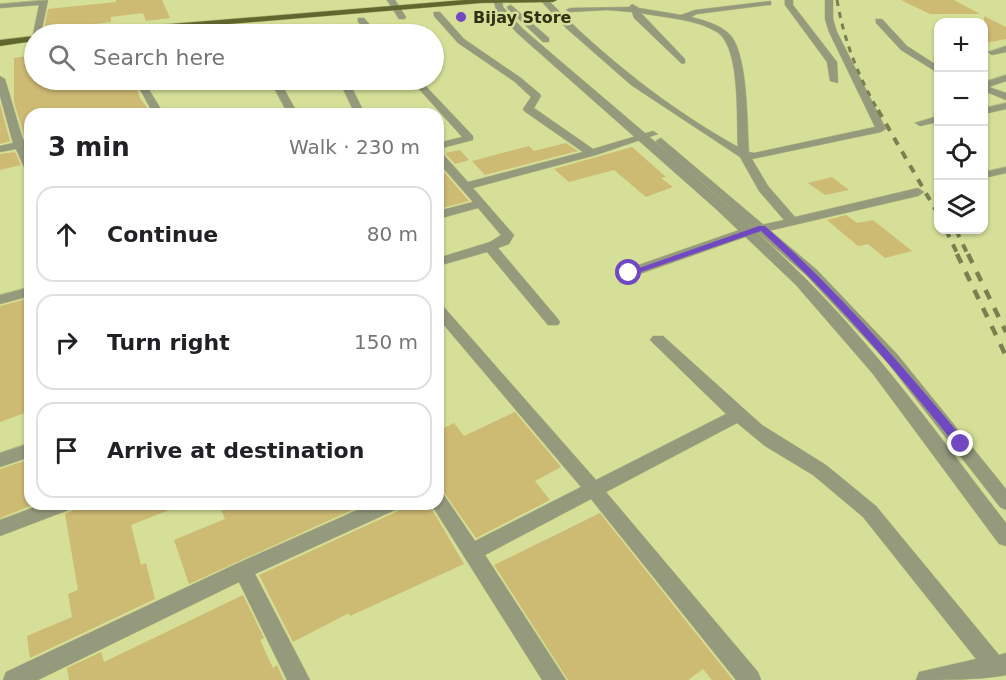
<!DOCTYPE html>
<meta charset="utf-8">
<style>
body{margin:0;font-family:"DejaVu Sans",sans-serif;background:#f6f6f6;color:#202124}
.controls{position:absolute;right:18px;top:18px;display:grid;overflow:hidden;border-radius:12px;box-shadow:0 2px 4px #0004}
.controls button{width:54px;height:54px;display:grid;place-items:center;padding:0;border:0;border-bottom:2px solid #e0e0e0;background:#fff;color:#202124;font:30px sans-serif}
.stop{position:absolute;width:18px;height:18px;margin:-14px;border:4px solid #7048c1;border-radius:50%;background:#fff}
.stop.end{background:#7048c1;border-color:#fff;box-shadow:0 2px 6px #0008}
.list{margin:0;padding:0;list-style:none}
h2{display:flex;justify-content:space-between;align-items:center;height:78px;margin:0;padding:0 24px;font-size:26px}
h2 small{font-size:20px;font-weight:400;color:#757577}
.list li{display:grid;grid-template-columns:39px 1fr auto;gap:18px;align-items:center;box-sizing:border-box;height:96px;margin:0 12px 12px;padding:0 12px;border:2px solid #e0e0e0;border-radius:18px}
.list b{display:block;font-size:22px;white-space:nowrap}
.list em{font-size:20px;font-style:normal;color:#757577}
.icon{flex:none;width:33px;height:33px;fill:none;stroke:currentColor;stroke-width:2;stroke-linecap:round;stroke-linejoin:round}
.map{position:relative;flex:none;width:1006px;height:680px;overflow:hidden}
.search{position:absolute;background:#fff;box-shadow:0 2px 4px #0004;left:24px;top:24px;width:420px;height:66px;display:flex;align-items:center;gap:15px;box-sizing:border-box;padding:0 21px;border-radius:33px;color:#757577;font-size:22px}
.panel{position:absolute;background:#fff;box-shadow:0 2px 4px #0004;left:24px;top:108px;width:420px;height:402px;border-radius:18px}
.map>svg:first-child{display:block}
.building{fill:#cdba73}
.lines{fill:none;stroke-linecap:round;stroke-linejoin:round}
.minor-casing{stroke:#b4bc7d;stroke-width:1}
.tertiary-casing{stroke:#b4bc7d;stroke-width:1}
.primary-casing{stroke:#b4bc7d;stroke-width:1}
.minor{fill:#969a7d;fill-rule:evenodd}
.tertiary{fill:#969a7d;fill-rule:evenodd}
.primary{fill:#60672e;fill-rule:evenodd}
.rail-far2{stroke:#797f4f;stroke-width:3;stroke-dasharray:6 6;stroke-linecap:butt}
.rail-far1{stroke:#797f4f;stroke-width:4;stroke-dasharray:8 8;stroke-linecap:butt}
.rail{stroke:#797f4f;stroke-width:4.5;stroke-dasharray:10 10;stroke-linecap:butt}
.route{fill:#7048c1}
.poi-dot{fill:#7048c1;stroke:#d5df97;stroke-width:2}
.labels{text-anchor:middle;stroke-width:5;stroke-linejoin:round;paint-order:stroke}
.far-poi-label{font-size:16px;font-weight:bold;fill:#2e3114;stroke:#d5df97;text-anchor:start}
</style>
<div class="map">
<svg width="1006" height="680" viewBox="0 0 1006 680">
<rect width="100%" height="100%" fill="#d5df97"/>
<path class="building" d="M116,0H162L170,18L146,21L143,13L111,17V22L44,30L48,9L116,2Z
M901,0H954L980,14H930Z
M984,16L1006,27V39L984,43Z
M34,55V80H133L141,100L147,107L131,114H30V137L25,138L14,102V58Z
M0,104L10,141L0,144Z
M566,143L578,151L485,175L472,161L529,146L534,151Z
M632,147L666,177L661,178L673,187L646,197L614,170L569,182L554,169Z
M460,150L469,160L455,164L445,153Z
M15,152L21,165L0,170V154Z
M438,165L469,201L438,209Z
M832,177L849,190L825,195L808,183Z
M846,215L857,223L873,220L912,251L885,258L868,244L858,246L827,220Z
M27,299L30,308V411L0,422V306Z
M515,412L561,467L535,481L550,500L476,538L438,484V431L454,423L464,436Z
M30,459V506L0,518V469Z
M75,504L182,505L131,525L141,565L146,563L155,599L30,658L27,636L72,617L68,594L78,590L65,514L72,511Z
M219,504H365L189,584L174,540L225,519Z
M401,504H429L464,564L350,616L349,613L293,642L259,575L398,511Z
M600,513L733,680H712L703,669L688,680H568L494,565Z
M243,595L264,638L260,640L273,668L277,665L284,680H69L67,668L101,652L104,662Z"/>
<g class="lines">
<defs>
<path id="minor" d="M48,0L41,34L34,36L33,34L39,5L0,8V4Z
M387,0H395L406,17L405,19H399Z
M548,0C604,57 668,108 738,147C736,119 741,48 717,32C696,19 665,18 641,13L685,59V63L682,64L634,18L632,12L607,10L570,12L566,10L570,8L629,7L632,4L639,8L681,15L695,10L771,1V5H768L697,14L691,17C704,20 724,26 732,37C748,60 747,123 749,152L754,153L875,127L829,32L825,19V0H833V19L837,32L886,129L881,132L752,159L768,186L795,217L918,188L924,192L918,196L751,235L634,276H624L622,273L624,270L742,229L784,220L759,191L740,157L631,85L566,28L541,1Z
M785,0H793V5L837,62L838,83L830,81L827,62L785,5Z
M434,12H440L464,39L521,78L540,94L541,96L534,108L593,149L653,131L658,134L596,155L473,188L514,235L509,244L498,248L558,319L560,322L558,325H548L487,252L438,266V258L490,242L501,235L478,208L438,219V211L473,202L438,162V152L442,153L468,182L583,152L524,111L523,109L531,97L515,82L458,43L434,16Z
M358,18H364L378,34H370L358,22Z
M876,19H882L907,46L938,66V73L901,50L876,23Z
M1006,46V52L992,55L988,52Z
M1006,75V81L989,87L1006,93V100L984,91V82Z
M0,76L5,79L23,140L30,139V145L26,146L30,155V170L24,167L16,149L0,152V146L13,143L0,96Z
M135,80H143L164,114H133L150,108Z
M270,80H279L298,114H288Z
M339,80H348L365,114H355Z
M411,80H420L473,136V140L438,149V143L462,137Z
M1006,103V109L984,114V108Z
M938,116V122L920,126L915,123Z
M1006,167V173L984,178V172Z
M30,287V296L0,304V295Z
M438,304L443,306L596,480L726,414L650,340L653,336H663L762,425L826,465L876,506L999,655L1006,653V675C981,680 944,680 916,680L919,672L976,659L863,517L813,475L765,446L737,423L606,492L758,672L761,680H736L591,499L485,555L566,680H542L431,504H438V493L444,495L475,541L581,487L438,318Z
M30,443V457L0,467V453Z
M43,504H73L71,509L0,536V520Z
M371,504H399L397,509L255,574L310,680H287L239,582L38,680H3L6,672L236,564Z"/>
<path id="tertiary" d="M494,0H502L503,7L523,29C618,111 716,190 805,278C880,353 942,440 1006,523V546L999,544L873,374L796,285L716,209L517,33L496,10Z
M511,5L549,38V42H543L508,9L507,7Z
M661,138L817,270L897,354L1006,489V510L1000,507L887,362L807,276L657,143L656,141Z"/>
<path id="primary" d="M464,0H557L553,2L481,3L110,34H81L85,31Z
M34,36V41L0,46V40Z"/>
</defs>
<use href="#minor" class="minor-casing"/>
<use href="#tertiary" class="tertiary-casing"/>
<use href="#primary" class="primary-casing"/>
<use href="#minor" class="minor"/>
<use href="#tertiary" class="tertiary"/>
<use href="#primary" class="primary"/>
<path class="rail-far2" d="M837,0C844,41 858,76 879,112"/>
<path class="rail-far1" d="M878,110L938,214
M946,230L958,255
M956,230L968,255"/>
<path class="rail" d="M957,254L1006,356
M968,254L1006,332"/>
</g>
<path class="route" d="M759,226H765C839,292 902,365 965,441V447H957C895,369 835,298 761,231L632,275L625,273Z"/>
<circle class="poi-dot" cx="461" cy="17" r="6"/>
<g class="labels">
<g class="far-poi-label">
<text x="473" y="23">Bijay Store</text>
</g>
</g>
</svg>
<div class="controls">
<button>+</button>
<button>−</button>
<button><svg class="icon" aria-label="locate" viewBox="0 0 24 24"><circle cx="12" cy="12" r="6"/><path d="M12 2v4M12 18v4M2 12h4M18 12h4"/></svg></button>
<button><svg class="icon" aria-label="layers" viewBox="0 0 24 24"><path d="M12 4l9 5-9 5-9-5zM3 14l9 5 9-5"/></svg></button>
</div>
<div class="stop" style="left:629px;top:273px"></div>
<div class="stop end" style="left:961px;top:444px"></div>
<div class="search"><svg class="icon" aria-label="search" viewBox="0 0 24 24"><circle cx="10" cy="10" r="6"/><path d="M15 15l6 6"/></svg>Search here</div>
<section class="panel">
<h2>3 min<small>Walk · 230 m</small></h2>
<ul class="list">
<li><svg class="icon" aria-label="ahead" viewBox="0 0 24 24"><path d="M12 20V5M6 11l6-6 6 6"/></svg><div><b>Continue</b></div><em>80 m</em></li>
<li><svg class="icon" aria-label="right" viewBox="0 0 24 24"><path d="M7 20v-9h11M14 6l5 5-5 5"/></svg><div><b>Turn right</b></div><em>150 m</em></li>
<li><svg class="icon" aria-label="arrive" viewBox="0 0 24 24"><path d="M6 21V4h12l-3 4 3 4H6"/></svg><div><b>Arrive at destination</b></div></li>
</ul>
</section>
</div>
